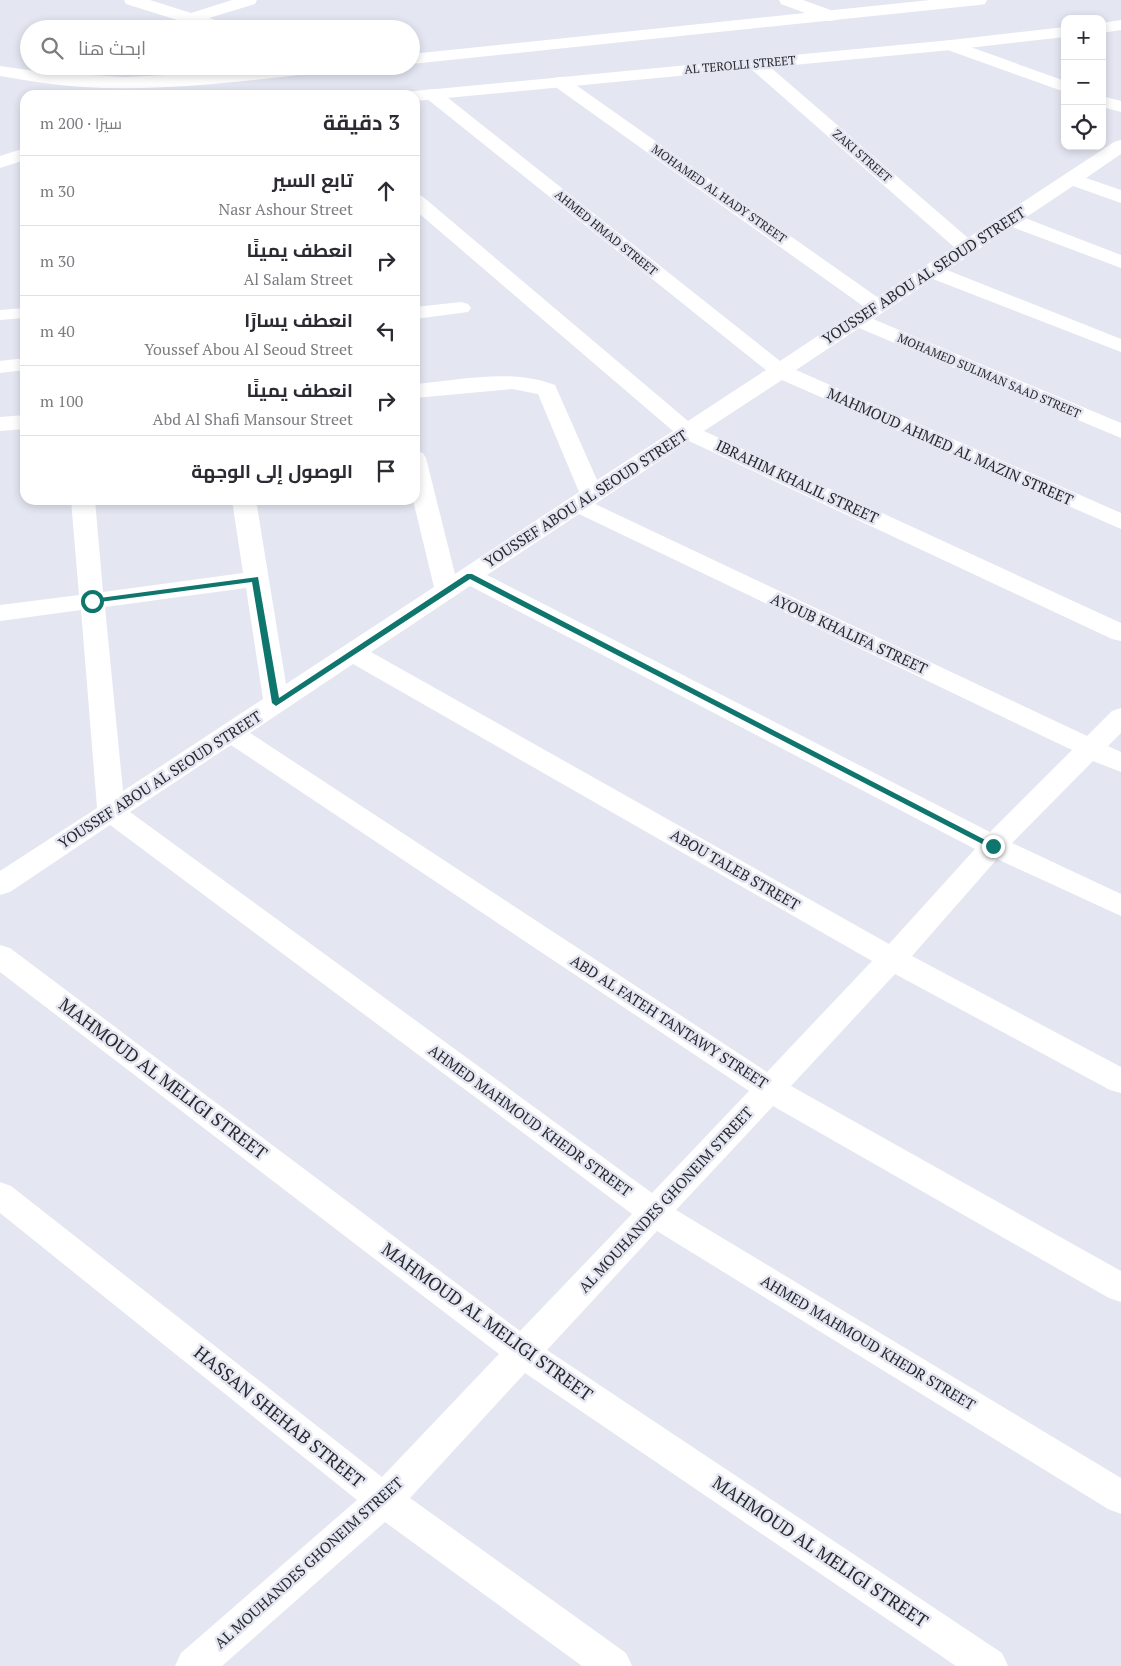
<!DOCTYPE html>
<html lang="ar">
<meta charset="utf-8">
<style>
body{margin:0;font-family:"PT Serif",Cairo,serif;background:#f2f2f3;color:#2b2b33;direction:rtl}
.controls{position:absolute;right:15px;top:15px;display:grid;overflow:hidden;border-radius:10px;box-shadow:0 2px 8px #0003}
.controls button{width:45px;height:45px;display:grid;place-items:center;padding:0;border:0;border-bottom:1px solid #e1e1e2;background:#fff;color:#2b2b33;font:25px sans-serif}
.stop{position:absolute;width:15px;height:15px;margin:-11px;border:4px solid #0f766e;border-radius:50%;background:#fff}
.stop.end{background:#0f766e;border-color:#fff;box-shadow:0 1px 5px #0008}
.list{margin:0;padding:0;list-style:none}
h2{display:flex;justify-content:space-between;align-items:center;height:65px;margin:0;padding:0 20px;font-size:21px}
h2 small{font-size:16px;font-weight:400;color:#7c7c81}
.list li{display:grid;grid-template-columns:32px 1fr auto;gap:15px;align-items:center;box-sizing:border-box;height:70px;padding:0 20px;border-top:1px solid #e1e1e2}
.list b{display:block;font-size:19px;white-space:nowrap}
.list p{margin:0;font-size:16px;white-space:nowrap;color:#7c7c81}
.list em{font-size:16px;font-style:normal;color:#7c7c81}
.icon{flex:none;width:28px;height:28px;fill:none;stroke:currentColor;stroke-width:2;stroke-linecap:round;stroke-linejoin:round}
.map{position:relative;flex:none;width:1121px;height:1666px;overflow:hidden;direction:ltr}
.search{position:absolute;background:#fff;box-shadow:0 2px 8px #0003;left:20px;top:20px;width:400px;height:55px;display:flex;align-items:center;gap:12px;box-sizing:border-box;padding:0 18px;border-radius:28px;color:#7c7c81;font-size:19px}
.panel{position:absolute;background:#fff;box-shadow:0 2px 8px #0003;left:20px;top:90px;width:400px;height:415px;border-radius:15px;direction:rtl}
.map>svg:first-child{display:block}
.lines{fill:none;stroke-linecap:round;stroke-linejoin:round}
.lane{fill:#fff;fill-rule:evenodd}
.street{fill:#fff;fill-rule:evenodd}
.secondary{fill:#fff;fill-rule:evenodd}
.route{fill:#0f766e}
.labels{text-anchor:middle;stroke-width:5;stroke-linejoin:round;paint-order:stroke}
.far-street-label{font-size:12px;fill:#28292d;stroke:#e4e6f2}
.street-label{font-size:15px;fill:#28292d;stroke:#e4e6f2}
.near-street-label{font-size:18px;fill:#28292d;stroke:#e4e6f2}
</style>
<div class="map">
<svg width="1121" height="1666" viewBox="0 0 1121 1666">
<rect width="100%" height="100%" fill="#e4e6f2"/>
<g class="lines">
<path class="lane" d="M25,308V318L0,320V310Z
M25,358V370L0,373V361Z"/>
<path class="street" d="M124,0H150L191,13L232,0H257L255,4L209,18L231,25L233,29H206L126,4Z
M779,0H803L836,12L839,16L836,20L830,21L824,20L781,4Z
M951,40L1065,81V92L945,49L942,45L945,41Z
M756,59L762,60L968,238L1114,142L1121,140V154L1086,178L1121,190V203L1073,186L1025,218L1121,255V268L1012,227L947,270L1121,339V352L933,279L873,319L1121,423V438L859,328L796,370L1121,513V529L782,380L704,431L1121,623V641L1112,639L689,441L595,504L1087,736L1112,711L1121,708V733L1108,746L1121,752V772L1093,761L1012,843L1121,894V916L997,859L912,956L1121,1067V1093L1110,1090L895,974L791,1086L1121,1271V1302L1109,1298L773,1106L676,1210L1121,1478V1514L1108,1509L657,1231L547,1350L1002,1653L1008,1666H956L525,1373L410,1498L626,1653L632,1666H582L385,1522L222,1666H175L181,1653L357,1500L0,1213V1182L11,1186L382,1477L499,1354L0,972V945L10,948L520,1331L632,1214L110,825L10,892L0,895V871L97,808L81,610L0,621V605L79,595L71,500H95L103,592L243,573L232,500H256L286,684L434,587L413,500H415V451L423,453L426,458L455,574L579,492L538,394L512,389L415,398V384C461,380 511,368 555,385L597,480L673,431L415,210V194L422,196L688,421L766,370L426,98L423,94L426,90L432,89L438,90L780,361L863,306L554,86L551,82L554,78L560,77L566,78L877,297L954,247L750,68L747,64L750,60ZM579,514L1072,750L990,832L487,575ZM470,586L975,849L889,944L371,652ZM246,588L263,699L123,791L105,607ZM353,664L872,961L767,1072L250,733ZM231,745L749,1091L652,1193L130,812Z
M1102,96L1121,101V112L1102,107Z
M461,302L468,304L471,308L468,312L415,319V307Z
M25,415V429L0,431V417Z"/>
<path class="secondary" d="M930,0H987L985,4L979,5L411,64V54Z
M1121,20V30L1102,33V23Z
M1065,27V37L951,50L415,101V95H407L409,92L415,91L951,40Z
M0,66L42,72L125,77L209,73L280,66H344L341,70L335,71C252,80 167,92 83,87C55,85 28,81 0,76Z
M25,148V160L0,168V156Z"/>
</g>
<path class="route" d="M467,574H472L997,846L993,849L990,848L470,579L276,706L272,703L252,582L92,603L89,601L92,599L258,577L279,698Z"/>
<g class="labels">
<g class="far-street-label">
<text transform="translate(740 65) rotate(-5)" y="4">AL TEROLLI STREET</text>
<text transform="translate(862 156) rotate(41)" y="4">ZAKI STREET</text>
<text transform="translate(719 194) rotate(35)" y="4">MOHAMED AL HADY STREET</text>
<text transform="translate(606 233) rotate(39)" y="4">AHMED HMAD STREET</text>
<text transform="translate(989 376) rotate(23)" y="4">MOHAMED SULIMAN SAAD STREET</text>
</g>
<g class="street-label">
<text transform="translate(924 276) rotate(-33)" y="5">YOUSSEF ABOU AL SEOUD STREET</text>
<text transform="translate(950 447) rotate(24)" y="5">MAHMOUD AHMED AL MAZIN STREET</text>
<text transform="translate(797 482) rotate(25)" y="5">IBRAHIM KHALIL STREET</text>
<text transform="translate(586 499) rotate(-33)" y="5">YOUSSEF ABOU AL SEOUD STREET</text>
<text transform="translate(849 634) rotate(25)" y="5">AYOUB KHALIFA STREET</text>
<text transform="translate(160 780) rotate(-33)" y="5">YOUSSEF ABOU AL SEOUD STREET</text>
<text transform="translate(735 870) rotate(30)" y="5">ABOU TALEB STREET</text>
<text transform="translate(669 1022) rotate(33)" y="5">ABD AL FATEH TANTAWY STREET</text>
<text transform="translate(530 1121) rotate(36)" y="5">AHMED MAHMOUD KHEDR STREET</text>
<text transform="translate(666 1200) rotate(-47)" y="5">AL MOUHANDES GHONEIM STREET</text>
<text transform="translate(868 1343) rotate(31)" y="5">AHMED MAHMOUD KHEDR STREET</text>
<text transform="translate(309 1563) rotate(-42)" y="5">AL MOUHANDES GHONEIM STREET</text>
</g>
<g class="near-street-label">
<text transform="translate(163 1079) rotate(37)" y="6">MAHMOUD AL MELIGI STREET</text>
<text transform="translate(487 1322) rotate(36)" y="6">MAHMOUD AL MELIGI STREET</text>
<text transform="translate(279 1417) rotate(39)" y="6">HASSAN SHEHAB STREET</text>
<text transform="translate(820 1552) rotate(34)" y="6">MAHMOUD AL MELIGI STREET</text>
</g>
</g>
</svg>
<div class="controls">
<button>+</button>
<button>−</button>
<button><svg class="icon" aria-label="locate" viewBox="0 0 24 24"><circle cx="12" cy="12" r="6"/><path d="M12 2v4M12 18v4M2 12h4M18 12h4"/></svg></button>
</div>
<div class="stop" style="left:92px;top:601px"></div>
<div class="stop end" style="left:993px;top:846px"></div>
<div class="search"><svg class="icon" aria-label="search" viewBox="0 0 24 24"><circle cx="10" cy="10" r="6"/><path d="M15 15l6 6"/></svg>ابحث هنا</div>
<section class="panel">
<h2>3 دقيقة<small>سيرًا · 200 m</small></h2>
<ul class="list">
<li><svg class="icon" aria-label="ahead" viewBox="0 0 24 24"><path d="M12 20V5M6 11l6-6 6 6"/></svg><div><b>تابع السير</b><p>Nasr Ashour Street</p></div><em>30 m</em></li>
<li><svg class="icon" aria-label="right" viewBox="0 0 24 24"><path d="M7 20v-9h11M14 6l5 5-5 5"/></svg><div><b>انعطف يمينًا</b><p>Al Salam Street</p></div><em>30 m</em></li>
<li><svg class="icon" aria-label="left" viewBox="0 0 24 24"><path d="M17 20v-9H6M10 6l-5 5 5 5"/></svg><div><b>انعطف يسارًا</b><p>Youssef Abou Al Seoud Street</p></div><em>40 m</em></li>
<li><svg class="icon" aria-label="right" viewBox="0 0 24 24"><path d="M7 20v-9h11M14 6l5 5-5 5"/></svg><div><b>انعطف يمينًا</b><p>Abd Al Shafi Mansour Street</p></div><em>100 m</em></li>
<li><svg class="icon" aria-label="arrive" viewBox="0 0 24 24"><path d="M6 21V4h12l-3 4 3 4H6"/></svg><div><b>الوصول إلى الوجهة</b></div></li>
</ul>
</section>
</div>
